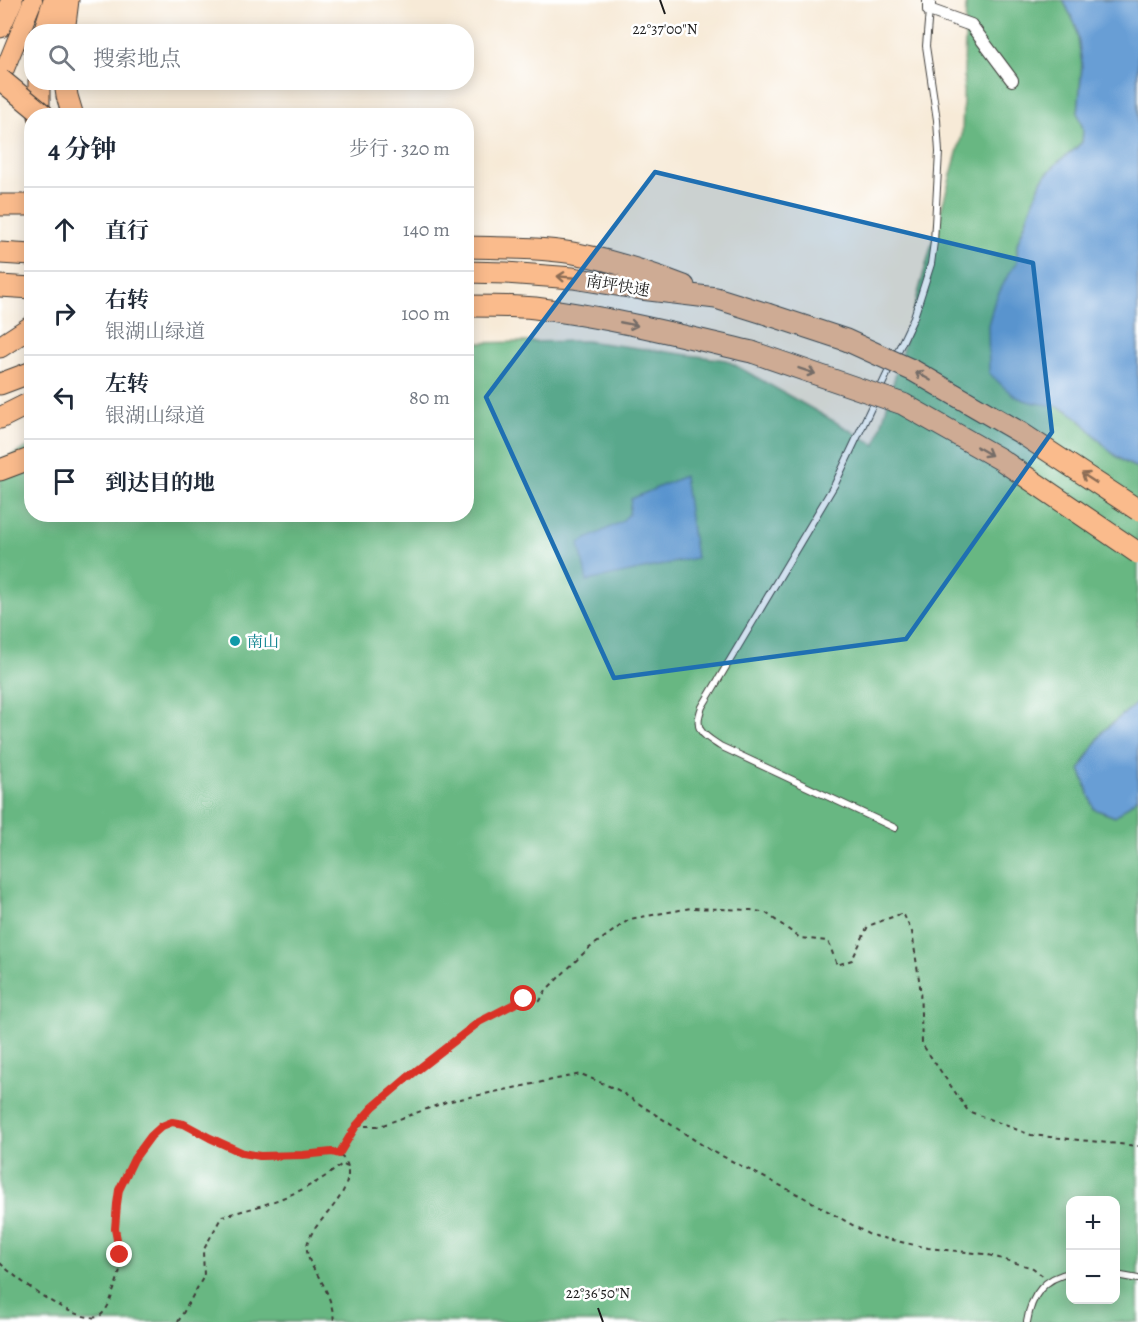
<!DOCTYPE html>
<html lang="zh">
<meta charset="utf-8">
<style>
body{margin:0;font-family:Alegreya,"Noto Serif SC",serif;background:#f6f6f7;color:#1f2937}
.controls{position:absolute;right:18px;bottom:18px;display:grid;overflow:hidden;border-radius:12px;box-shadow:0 3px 15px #0003}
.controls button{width:54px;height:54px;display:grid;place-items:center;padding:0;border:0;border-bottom:2px solid #e0e1e3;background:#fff;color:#1f2937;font:30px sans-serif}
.stop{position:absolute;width:18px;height:18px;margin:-14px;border:4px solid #d93025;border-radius:50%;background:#fff}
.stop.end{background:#d93025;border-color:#fff;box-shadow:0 2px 6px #0008}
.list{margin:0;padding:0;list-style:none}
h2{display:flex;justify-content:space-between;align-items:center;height:78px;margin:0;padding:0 24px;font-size:26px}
h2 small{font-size:20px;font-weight:400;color:#747a83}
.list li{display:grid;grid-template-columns:39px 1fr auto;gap:18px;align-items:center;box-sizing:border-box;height:84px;padding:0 24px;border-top:2px solid #e0e1e3}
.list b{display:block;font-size:22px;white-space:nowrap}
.list p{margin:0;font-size:20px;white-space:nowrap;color:#747a83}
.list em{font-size:20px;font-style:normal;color:#747a83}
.icon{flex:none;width:33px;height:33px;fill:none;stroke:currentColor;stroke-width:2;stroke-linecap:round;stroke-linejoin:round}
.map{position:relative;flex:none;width:1138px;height:1322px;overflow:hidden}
.search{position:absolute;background:#fff;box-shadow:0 3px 15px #0003;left:24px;top:24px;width:450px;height:66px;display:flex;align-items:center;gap:15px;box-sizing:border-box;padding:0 21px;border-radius:24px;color:#747a83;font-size:22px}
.panel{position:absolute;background:#fff;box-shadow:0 3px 15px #0003;left:24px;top:108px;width:450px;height:414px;border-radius:24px}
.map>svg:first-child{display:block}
.forest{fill:#67b782;stroke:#426a4f;stroke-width:1.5;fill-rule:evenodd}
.water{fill:#689ed5;stroke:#425d78;stroke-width:1.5}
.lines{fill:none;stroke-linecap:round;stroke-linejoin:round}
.lane-casing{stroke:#3d3b38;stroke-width:8}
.street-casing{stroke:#3d3b38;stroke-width:14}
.primary-casing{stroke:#3d3b38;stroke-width:20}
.highway-casing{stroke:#3d3b38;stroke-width:23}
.path{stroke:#3d3b38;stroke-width:2;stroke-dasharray:4.5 4.5;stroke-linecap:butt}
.lane{stroke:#fff;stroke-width:6}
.street{stroke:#fff;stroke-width:12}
.primary{stroke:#fabb8c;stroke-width:18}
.highway{stroke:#fabb8c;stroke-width:21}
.highway-bridge-casing{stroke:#3d3b38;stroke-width:23;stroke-linecap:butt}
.highway-bridge{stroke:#fabb8c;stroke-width:21}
.oneway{stroke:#8b6c54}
.route{stroke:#d93025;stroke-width:8}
.marked{fill:#1f6fb2;fill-opacity:0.2;stroke:#1f6fb2;stroke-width:4.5;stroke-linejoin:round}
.ticks{fill:none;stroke:#1c1c1c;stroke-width:2}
.culture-dot{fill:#0f9aa8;stroke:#fff;stroke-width:2}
.labels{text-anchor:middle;stroke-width:5;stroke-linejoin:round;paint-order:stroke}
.street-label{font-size:16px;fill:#1c1c1c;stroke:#fff}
.culture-label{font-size:16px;fill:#0d838f;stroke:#fff;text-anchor:start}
.ticks-label{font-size:15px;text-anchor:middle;fill:#1c1c1c;stroke:#fff;stroke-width:5;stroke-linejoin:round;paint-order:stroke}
</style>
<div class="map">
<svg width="1138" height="1322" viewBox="0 0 1138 1322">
<rect width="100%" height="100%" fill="#fff"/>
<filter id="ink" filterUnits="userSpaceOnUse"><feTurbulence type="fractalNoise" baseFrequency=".0167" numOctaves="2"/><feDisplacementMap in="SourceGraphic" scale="12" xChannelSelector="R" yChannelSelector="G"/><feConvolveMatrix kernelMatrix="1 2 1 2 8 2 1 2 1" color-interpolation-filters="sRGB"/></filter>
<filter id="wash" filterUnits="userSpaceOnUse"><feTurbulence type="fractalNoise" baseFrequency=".008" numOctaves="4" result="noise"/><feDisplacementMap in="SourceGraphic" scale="24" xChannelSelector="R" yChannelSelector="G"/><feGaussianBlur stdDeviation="1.35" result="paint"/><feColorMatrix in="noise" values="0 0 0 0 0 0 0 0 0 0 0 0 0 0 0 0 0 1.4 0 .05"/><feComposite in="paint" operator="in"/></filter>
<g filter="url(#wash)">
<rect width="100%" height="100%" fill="#f7ead7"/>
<path class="forest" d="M966,0H1138V1322H0V462L31,445L32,514H466L467,343L586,341L726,360L876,445L962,135ZM1070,1200H1116V1300H1070Z"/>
<path class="water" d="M1063,0H1138V468C1111,460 1096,433 1074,415C1058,401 1035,407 1017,397C1008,393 997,380 989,373L988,325L994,303L1009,273L1017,263V244L1042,179L1058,162L1074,150L1082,142L1083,129L1078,114L1082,64L1076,26Z
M684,476L696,558L587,581L579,543L621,522L629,514L631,499Z
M1138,702V797L1115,817L1094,809L1080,769L1103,731Z"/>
</g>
<g filter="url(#ink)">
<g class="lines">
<defs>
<path id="lane" d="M895,828L720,746C702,734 693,730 702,707L835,484L914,317L931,264L934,242L939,152L937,120L926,46L929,10
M1116,1275L1138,1279
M1027,1322C1031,1296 1043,1278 1070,1273"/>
<path id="street" d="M929,0V10L971,25L1012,80"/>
<path id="primary" d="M0,81L33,0"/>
<path id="highway" d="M0,27L12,0
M44,32L54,0
M64,32L68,0
M39,82V116
M65,82L67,96L73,116
M0,205H32
M466,247C502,248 538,247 573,253C611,260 648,272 684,286
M0,253L32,255
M466,272L506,273L573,278L641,289L716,298L767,314
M0,286L32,288
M466,306C489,306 513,306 535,308C609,317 680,335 752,352
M0,347L32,326
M0,384L32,372
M0,418L32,402
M0,470L32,458"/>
</defs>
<use href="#lane" class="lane-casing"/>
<use href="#street" class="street-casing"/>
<use href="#primary" class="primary-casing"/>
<use href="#highway" class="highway-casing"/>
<path class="path" d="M356,1126H380L446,1102L581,1074L618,1090L710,1150L803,1197L870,1235L928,1248L985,1254L1033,1268L1044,1277
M339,1154L356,1126L373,1107L407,1078L479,1022L524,999L530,1003L540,1001L546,990L588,949L630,919L691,908L751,910L766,913L800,938L828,941L837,965L852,960L868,926L903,913L912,932L920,986L922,1044L968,1111L1031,1135L1138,1146
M0,1263C18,1280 72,1322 98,1317C106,1312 110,1303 112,1295C115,1286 119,1277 120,1269C121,1254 116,1242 115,1228C115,1220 116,1209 117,1201C121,1176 141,1144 160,1128C163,1125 168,1123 172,1122C185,1121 198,1132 209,1138C224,1145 240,1152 256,1155C272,1158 294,1155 310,1154C317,1153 326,1151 333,1152C339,1153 347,1161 348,1167C348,1168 348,1176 348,1176C344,1205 310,1224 307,1246C306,1259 314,1269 320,1279C328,1292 333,1307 334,1322
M178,1322L204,1276L203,1251L222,1216C262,1207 309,1192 342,1164L347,1167"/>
<use href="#lane" class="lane"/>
<use href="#street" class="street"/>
<use href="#primary" class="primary"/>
<use href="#highway" class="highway"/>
<defs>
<path id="highway-bridge" d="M0,79L45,116
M767,314L846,340L914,371L1021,433L1138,510
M752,352L903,404L1000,459L1138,553"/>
</defs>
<use href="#highway-bridge" class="highway-bridge-casing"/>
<use href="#highway-bridge" class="highway-bridge"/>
</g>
<defs><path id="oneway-shaft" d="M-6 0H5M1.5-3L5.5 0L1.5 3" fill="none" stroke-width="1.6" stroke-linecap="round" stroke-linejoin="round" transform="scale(1.5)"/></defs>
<g class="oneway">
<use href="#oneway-shaft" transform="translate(566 277) rotate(-175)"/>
<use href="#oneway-shaft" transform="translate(629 324) rotate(11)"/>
<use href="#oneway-shaft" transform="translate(807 371) rotate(19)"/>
<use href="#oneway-shaft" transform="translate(923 376) rotate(-150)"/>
<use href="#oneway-shaft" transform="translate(984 451) rotate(30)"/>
<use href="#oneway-shaft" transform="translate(1089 478) rotate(-147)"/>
</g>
</g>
<g class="lines" filter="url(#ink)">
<path class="route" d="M120,1255L115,1229L117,1204L119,1190L134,1159L151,1136L162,1126L172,1122L184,1124L210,1138L243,1153L260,1156L303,1155L332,1152L339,1154L356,1126L373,1107L407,1078L479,1022L524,999"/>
</g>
<path class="marked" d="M655,172L1033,263L1052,432L906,639L614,678L486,397Z"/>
<path class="ticks" d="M660,0L665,14M598,1308L603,1322"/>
<circle class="culture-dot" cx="235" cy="641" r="6"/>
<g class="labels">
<g class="street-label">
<text transform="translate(618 285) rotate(9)" y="6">南坪快速</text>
</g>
<g class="culture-label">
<text x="247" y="647">南山</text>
</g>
</g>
<g class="ticks-label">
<text x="665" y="34">22°37'00"N</text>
<text x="598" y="1298">22°36'50"N</text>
</g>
</svg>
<div class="controls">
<button>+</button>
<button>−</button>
</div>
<div class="stop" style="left:524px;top:999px"></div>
<div class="stop end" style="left:120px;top:1255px"></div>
<div class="search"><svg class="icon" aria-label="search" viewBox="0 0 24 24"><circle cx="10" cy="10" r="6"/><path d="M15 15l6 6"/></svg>搜索地点</div>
<section class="panel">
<h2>4 分钟<small>步行 · 320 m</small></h2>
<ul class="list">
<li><svg class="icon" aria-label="ahead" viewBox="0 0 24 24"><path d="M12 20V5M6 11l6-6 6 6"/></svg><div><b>直行</b></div><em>140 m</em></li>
<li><svg class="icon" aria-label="right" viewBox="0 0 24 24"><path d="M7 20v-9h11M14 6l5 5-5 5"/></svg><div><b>右转</b><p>银湖山绿道</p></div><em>100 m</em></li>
<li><svg class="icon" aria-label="left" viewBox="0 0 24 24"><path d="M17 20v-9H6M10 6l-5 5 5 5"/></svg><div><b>左转</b><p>银湖山绿道</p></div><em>80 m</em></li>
<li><svg class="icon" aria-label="arrive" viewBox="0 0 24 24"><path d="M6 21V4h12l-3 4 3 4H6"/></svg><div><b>到达目的地</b></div></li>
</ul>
</section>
</div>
